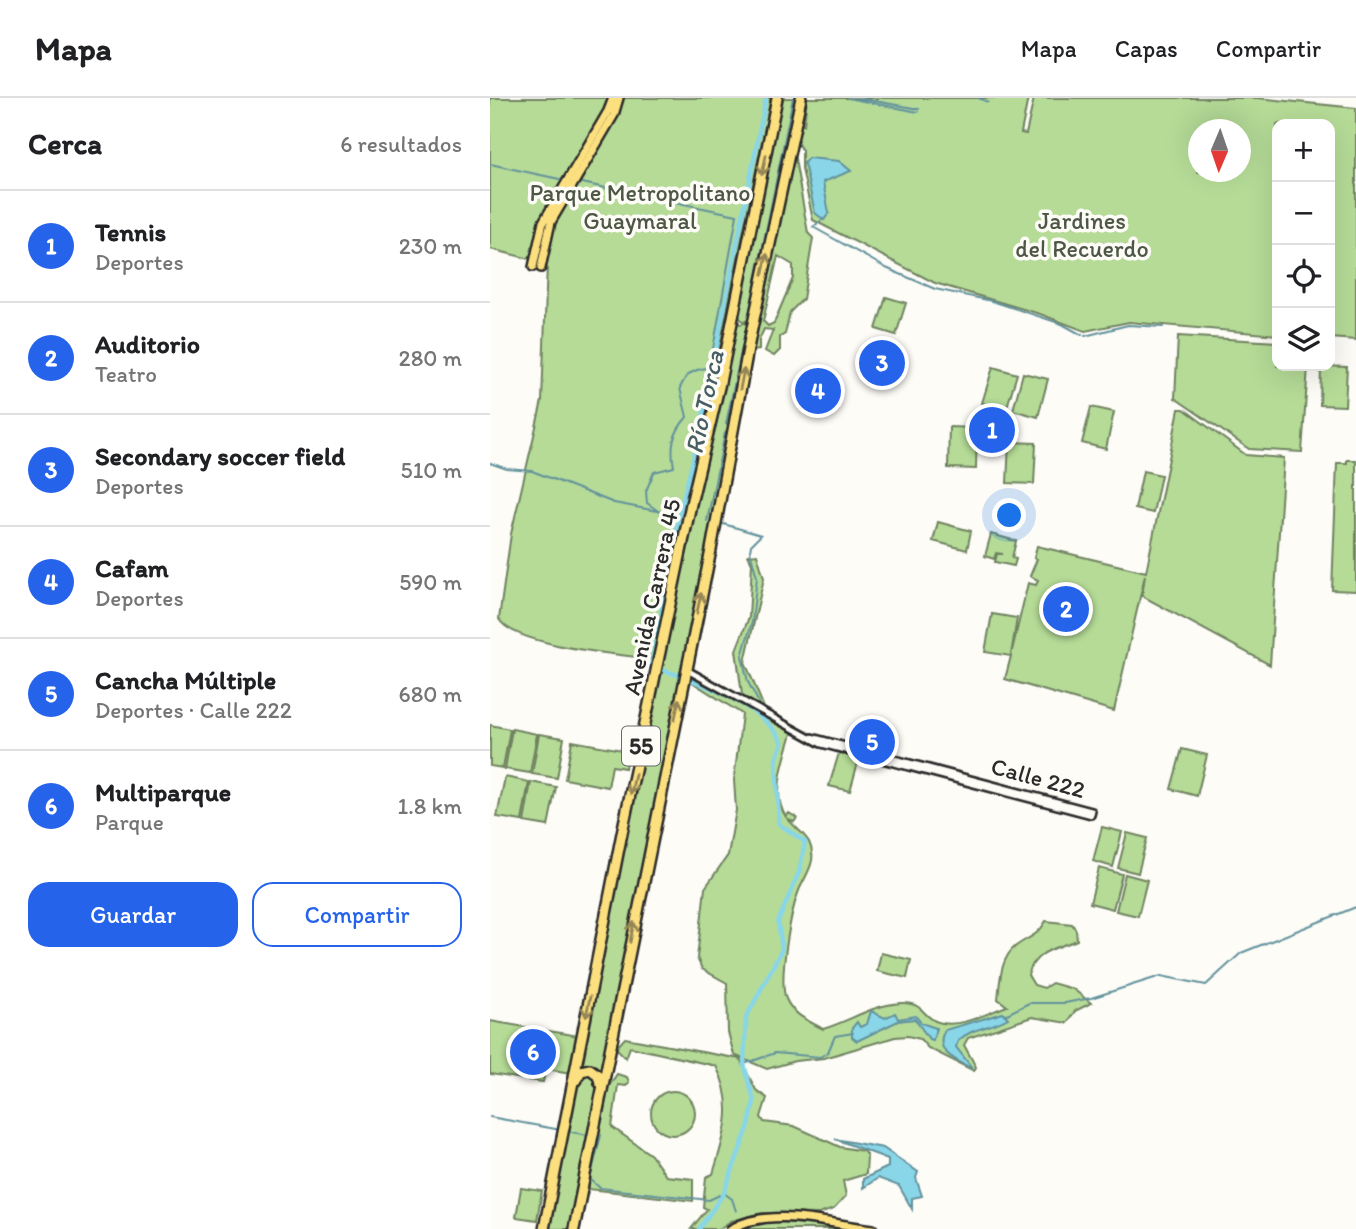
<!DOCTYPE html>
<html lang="es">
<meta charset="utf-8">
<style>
body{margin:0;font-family:Itim,sans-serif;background:#f6f6f6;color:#202124}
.controls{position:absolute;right:21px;top:21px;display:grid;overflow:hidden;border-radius:14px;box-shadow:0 7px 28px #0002}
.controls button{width:63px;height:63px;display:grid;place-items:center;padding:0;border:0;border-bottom:2px solid #e0e0e0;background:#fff;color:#202124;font:35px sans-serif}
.compass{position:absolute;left:698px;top:21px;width:63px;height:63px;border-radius:50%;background:#fff;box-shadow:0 7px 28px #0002;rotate:182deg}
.you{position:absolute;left:520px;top:418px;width:24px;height:24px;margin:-18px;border:5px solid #fff;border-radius:50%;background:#1a73e8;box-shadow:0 0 0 10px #1a73e833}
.badge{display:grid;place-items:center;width:46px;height:46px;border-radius:50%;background:#2563eb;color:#fff;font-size:23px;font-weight:700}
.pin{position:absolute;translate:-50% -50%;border:4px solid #fff;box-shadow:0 2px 7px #0006}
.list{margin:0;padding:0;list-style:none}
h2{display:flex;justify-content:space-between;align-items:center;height:91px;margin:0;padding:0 28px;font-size:30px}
h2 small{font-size:23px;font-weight:400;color:#757577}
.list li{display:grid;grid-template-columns:46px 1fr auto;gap:21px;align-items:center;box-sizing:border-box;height:112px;padding:0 28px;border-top:2px solid #e0e0e0}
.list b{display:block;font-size:26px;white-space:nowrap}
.list p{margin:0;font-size:23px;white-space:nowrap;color:#757577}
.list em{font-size:23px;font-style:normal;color:#757577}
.actions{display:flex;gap:14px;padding:21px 28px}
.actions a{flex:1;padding:16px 0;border:2px solid #2563eb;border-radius:21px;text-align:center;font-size:24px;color:#2563eb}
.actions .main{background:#2563eb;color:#fff}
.icon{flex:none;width:38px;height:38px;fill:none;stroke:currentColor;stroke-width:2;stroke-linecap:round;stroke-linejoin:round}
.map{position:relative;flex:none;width:866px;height:1131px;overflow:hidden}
header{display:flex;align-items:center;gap:42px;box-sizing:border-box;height:98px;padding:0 35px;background:#fff;border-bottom:2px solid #e0e0e0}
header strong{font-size:33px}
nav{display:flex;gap:38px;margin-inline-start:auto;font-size:24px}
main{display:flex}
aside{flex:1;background:#fff}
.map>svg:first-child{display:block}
.green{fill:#b5db97;stroke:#708361;stroke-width:2;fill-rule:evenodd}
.water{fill:#89d6e8;stroke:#63929c;stroke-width:2}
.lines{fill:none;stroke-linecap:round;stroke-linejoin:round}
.stream{stroke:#63929c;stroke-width:2}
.river{stroke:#89d6e8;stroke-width:4.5}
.minor-casing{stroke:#2b2b2b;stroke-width:10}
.major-casing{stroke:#2b2b2b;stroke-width:12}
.highway-casing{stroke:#2b2b2b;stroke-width:14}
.minor{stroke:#fdfcf7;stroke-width:4.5}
.major{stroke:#fce080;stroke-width:7}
.highway{stroke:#fce080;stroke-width:9}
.oneway{stroke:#948656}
.labels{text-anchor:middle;stroke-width:7;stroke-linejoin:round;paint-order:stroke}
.shield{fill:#fdfcf7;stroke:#6a6a68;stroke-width:2}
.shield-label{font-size:23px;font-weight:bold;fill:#2b2b2b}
.park-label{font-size:24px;fill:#4e5746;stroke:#fdfcf7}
.street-label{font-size:24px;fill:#2b2b2b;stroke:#fdfcf7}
.water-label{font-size:26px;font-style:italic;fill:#475e64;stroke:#fdfcf7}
</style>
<header>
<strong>Mapa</strong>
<nav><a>Mapa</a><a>Capas</a><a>Compartir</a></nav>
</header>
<main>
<aside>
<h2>Cerca<small>6 resultados</small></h2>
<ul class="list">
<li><span class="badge">1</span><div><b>Tennis</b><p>Deportes</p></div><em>230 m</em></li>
<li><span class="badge">2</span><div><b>Auditorio</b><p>Teatro</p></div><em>280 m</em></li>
<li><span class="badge">3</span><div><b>Secondary soccer field</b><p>Deportes</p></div><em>510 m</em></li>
<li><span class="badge">4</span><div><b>Cafam</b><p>Deportes</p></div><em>590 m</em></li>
<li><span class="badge">5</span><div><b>Cancha Múltiple</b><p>Deportes · Calle 222</p></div><em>680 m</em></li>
<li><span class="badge">6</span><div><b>Multiparque</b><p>Parque</p></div><em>1.8 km</em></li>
</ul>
<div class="actions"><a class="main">Guardar</a><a>Compartir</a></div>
</aside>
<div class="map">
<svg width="866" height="1131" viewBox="0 0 866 1131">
<rect width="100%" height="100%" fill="#fdfcf7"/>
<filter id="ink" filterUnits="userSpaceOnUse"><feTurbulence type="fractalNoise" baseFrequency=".0143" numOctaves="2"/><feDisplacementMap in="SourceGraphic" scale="14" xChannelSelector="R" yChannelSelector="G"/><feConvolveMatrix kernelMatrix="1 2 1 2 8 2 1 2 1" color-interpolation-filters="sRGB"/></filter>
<g filter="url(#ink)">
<path class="green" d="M0,0H281L165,561C133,557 23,548 9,521L21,436L52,303L57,165L0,151Z
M289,0H309L261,221L253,224L248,217Z
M317,0H538L531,35L536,36L544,0H767L866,10V242L840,240V26H787V237L639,224L595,233L550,216L445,185L323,122L312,71V52L307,45V26L314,27ZM708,32H750V74H708Z
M302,61H305L318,135L323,140L313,201L300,214L295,236L290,239V252L284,258L275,253L283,232L274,231L269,242V252L261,253ZM288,158L303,167V180L284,225L278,228L273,223Z
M396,199L416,205L406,237L386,231Z
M245,220L250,226L261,224L93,1075L80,1131H56L147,675Z
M688,238L787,244V268H818L812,354L759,351L685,300Z
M387,245L408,252L397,284L376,277Z
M831,268L857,269L855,308L830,307Z
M503,269L527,276L516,312L492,305Z
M533,275L558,281L548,319L523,312Z
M601,309L624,314L616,351L592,345Z
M689,311H694L756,357L794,360L780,567L652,498L655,477L624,613L515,581L521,558L495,554L502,516L527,520L521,557L538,485L546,487L548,482L540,478L547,461L544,460L547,448L656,474Z
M459,329L487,330L486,371L458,370Z
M519,344L546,345L544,386L517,385Z
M857,362H866V493L842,492L847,365H857Z
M653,373L671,377L663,415L645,411Z
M448,424L481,433L477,452L443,443Z
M501,436L526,443L522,460L526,461L524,468L505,464L507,456H513L506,455L504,461L495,458Z
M267,456L274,480L255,564L277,617L303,632C296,657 280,696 296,719L299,715L307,720L304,724L297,720C303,728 314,735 319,744C328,762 317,775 310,790C301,811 288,881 296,901C303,917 319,923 333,931C360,923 382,907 411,905C434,904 432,919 448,924C469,931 497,915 517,908L508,901C510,884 510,860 526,848C538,839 548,838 556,823L582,826L586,832L587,842C566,851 545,852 538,877L544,887L554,890L562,885L583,891L601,905L585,913L577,925L542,919L478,940L474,947L486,969L484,973L438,950L430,941L418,938L405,939L334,960L305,963L277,971L244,957L238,934L237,885L212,871L207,860L215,790L238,757L246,712L244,682L252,616L199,582L201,577L253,604L246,552L259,519L262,465L258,457Z
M0,627L20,631L13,670L0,668Z
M22,631L47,636L40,675L15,671Z
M49,636L74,640L67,680L42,676Z
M82,643L138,653L135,670L122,668L118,689L75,681Z
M692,651L717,657L707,698L681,691Z
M349,655L369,661L360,693L339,688Z
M15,679L39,684L32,723L7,719Z
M41,684L66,689L58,728L34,724Z
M612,729L632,734L623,769L603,763Z
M637,735L657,740L648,775L628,770Z
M609,770L632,776L623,811L600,805Z
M635,776L657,782L648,818L626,813Z
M391,855L421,862L417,880L387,873Z
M0,923L89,938L82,975L56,971L53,984L0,976Z
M135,940L250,961L266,992L277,1000L271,1019L274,1024L304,1028L350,1049L373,1053L377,1058L376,1076L353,1083L356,1098L344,1111L329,1116L272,1115L241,1123L229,1131H201L217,1111L213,1109L216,1079L223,1076C235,1037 246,1006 226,968L140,949L136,960L126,950Z
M127,976L137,979L139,984L136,988L128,987L122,1029L161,1057L176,1078L203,1081V1103L98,1091L115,994Z
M161 1015a22 22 0 1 1 44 0a22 22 0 1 1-44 0Z
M31,1090L52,1093L47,1122L26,1119Z
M283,1123L369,1131H249Z"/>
<path class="water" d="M318,60L349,63L361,73L333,84L339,115L334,122L325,115L314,65Z
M381,913L395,920L405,915L408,921L426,918L431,925L446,930L443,942L439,941L425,921L408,923L367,943L362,939V930L367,924L370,929L377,926Z
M513,915L518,920C502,930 482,929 468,943L466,949L483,971C467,963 442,953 455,932Z
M345,1041L393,1050L428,1074L426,1080L432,1098L422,1100V1111L409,1088L388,1080L373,1090V1081L398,1069V1061Z"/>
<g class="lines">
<path class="stream" d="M358,0L428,14
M368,0L429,11
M488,0L498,4
M0,66L74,82
M87,84L247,117L222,257L216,270C201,272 196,277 190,290L197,319C183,335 180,348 184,369L164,374L156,393L157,405L168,413
M332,122L323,129L396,170L445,191L502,203L572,226L592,237
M259,217L303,0
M595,238L638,227L673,229
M236,326L256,231
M0,365L17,371L42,373L124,405L194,418
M217,423L235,335
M230,425L271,437L261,447L260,453L267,479L262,524L252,558L258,584L269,605
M515,917L539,905H575L601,900L671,878L716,887L751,855L866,809
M254,966L285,955L330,959L338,954L345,938L363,935
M0,1019L71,1032
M76,1033L98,1037
M108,1037H111L100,1081L110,1090L219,1102L234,1095L242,1101L246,1113"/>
<path class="river" d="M209,1131L234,1095L259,1027L264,1003L254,966L256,920L292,851L288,824L309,774L315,744L289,726L286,662L292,644C272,606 200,579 161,569L188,421L209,338L276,0"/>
<defs>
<path id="minor" d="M197,572L331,646L601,717L602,713L322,639"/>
<path id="major" d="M43,169L53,124L118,13L123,0
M51,170L61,124L124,17L129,0
M241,1131C281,1108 339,1126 383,1131"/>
<path id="highway" d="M86,982L91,973L100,971L108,977L110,985
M54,1131L132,735L201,406L229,289L287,0
M84,1131L221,452L260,240L311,0"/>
</defs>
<use href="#minor" class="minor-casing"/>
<use href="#major" class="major-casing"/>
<use href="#highway" class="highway-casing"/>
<use href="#minor" class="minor"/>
<use href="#major" class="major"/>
<use href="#highway" class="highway"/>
</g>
<defs><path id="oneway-shaft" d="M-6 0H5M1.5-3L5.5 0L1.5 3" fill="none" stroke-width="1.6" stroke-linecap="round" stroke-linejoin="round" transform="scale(1.75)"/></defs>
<g class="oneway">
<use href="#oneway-shaft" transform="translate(274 67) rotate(102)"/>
<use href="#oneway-shaft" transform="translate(275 166) rotate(-78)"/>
<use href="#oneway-shaft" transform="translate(252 281) rotate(-79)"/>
<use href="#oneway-shaft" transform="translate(209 505) rotate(-78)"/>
<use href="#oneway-shaft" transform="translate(187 611) rotate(-78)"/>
<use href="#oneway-shaft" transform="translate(143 686) rotate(102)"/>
<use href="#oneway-shaft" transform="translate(142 834) rotate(-79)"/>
<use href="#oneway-shaft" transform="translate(98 909) rotate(101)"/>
</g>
</g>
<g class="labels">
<rect class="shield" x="132" y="628.5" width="38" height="39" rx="5"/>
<g class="shield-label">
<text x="151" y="656">55</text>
</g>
<g class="park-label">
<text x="150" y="103">Parque Metropolitano<tspan x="150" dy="28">Guaymaral</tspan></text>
<text x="592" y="131">Jardines<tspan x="592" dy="28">del Recuerdo</tspan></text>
</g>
<g class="street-label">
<text transform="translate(162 499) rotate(-78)" y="8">Avenida Carrera 45</text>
<text transform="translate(548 680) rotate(15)" y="8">Calle 222</text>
</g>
<g class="water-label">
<text transform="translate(214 304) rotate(-78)" y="9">Río Torca</text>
</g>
</g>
</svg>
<div class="controls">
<button>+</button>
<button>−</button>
<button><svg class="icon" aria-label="locate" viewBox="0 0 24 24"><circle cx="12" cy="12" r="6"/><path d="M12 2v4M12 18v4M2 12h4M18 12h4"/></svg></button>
<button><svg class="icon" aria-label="layers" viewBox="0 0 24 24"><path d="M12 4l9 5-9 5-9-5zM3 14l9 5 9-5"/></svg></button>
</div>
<svg class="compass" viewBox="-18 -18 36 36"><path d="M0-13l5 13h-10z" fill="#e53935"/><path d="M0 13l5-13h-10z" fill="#757577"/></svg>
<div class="you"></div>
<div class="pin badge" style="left:502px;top:332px">1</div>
<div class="pin badge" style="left:576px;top:511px">2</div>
<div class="pin badge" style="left:392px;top:265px">3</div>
<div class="pin badge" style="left:328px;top:293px">4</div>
<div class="pin badge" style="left:382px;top:644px">5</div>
<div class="pin badge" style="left:43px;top:954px">6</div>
</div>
</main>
